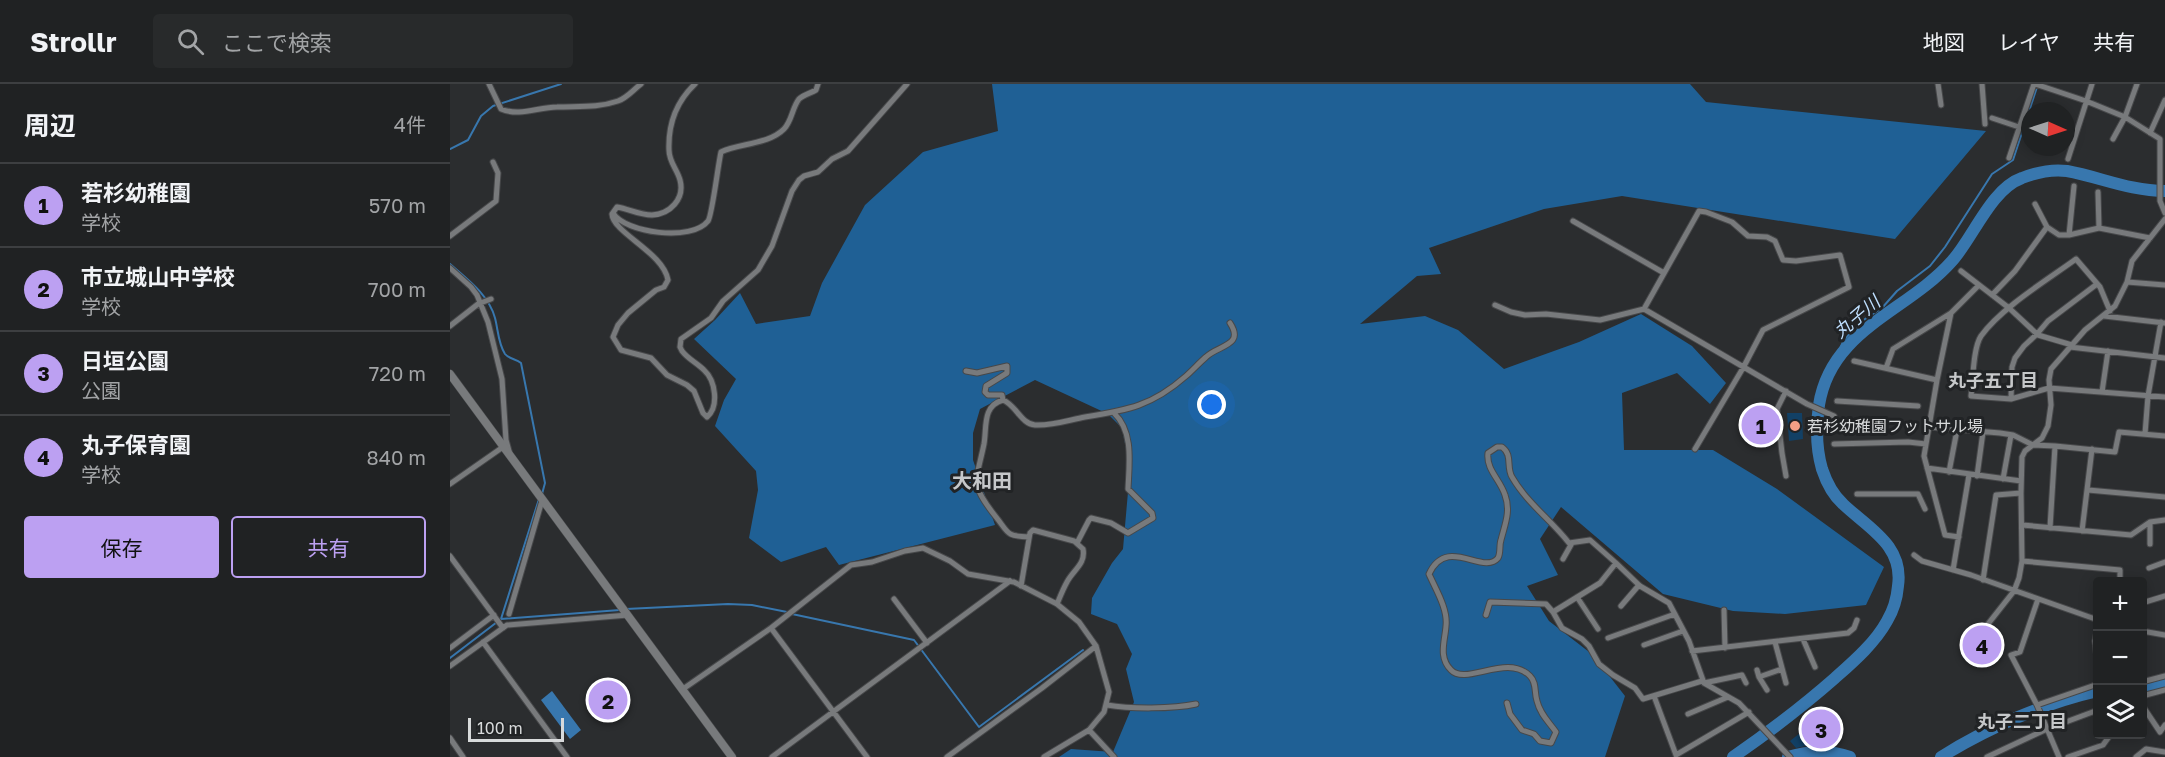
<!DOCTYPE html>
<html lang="ja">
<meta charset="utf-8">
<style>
body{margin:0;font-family:"Golos Text","Noto Sans JP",sans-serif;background:#282a2b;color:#f1f3f6}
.controls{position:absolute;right:18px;bottom:18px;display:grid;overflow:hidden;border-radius:6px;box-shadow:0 3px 15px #0003}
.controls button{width:54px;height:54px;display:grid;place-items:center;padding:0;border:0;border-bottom:2px solid #3d3f41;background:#202223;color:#f1f3f6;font:30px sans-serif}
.compass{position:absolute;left:1571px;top:18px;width:54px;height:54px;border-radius:50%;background:#202223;box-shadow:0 3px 15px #0003;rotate:93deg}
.scale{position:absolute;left:18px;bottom:15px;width:96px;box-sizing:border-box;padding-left:6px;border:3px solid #d8dadb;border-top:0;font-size:16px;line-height:21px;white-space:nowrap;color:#d8dadb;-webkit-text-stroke:4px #212325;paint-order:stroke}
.you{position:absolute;left:762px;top:321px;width:21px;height:21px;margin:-15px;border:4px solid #fff;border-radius:50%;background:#1a73e8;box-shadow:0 0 0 9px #1a73e833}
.badge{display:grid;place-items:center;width:39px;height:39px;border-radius:50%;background:#bca0f2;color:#111;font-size:20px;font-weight:700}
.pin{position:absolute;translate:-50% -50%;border:3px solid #fff;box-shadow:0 2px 6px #0006}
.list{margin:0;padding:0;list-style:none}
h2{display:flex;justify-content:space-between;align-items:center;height:78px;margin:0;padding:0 24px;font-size:26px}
h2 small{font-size:20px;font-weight:400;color:#a2a4a6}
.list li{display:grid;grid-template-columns:39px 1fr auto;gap:18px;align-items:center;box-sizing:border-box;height:84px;padding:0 24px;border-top:2px solid #3d3f41}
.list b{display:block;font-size:22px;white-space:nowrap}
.list p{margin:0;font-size:20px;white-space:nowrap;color:#a2a4a6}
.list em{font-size:20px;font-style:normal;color:#a2a4a6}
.actions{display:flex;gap:12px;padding:18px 24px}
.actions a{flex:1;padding:14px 0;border:2px solid #bca0f2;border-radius:6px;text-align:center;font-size:21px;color:#bca0f2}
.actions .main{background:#bca0f2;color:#111}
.icon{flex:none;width:33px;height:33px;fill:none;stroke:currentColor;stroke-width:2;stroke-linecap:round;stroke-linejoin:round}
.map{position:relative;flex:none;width:1715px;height:673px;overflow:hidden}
header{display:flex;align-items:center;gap:36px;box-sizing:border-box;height:84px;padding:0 30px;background:#202223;border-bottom:2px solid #3d3f41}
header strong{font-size:28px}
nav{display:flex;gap:33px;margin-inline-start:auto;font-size:21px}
.search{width:420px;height:54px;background:#282a2b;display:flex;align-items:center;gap:15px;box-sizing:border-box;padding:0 21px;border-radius:6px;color:#a2a4a6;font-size:22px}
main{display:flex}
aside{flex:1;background:#202223}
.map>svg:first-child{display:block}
.green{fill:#124065}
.forest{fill:#1f6095}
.water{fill:#3877ae}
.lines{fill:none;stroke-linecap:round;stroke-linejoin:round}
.stream{stroke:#3877ae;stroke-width:2}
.river{stroke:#3877ae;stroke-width:12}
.street-casing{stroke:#47484a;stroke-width:7}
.secondary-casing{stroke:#47484a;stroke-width:9}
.street{stroke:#787a7c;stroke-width:5}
.secondary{stroke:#787a7c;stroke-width:8}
.poi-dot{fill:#f39f85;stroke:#212325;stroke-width:2}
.labels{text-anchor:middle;stroke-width:6;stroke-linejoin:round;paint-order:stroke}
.poi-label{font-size:16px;fill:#d8dadb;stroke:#212325;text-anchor:start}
.water-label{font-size:18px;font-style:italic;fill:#bedefd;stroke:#212325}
.neighbourhood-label{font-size:18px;font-weight:bold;fill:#c6c8ca;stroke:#212325}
.quarter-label{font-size:20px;font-weight:bold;fill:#c6c8ca;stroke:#212325}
</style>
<header>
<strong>Strollr</strong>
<div class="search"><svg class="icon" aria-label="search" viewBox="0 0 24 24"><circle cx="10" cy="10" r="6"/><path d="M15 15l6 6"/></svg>ここで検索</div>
<nav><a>地図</a><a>レイヤ</a><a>共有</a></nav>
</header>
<main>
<aside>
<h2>周辺<small>4件</small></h2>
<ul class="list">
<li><span class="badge">1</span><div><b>若杉幼稚園</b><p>学校</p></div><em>570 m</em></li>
<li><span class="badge">2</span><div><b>市立城山中学校</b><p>学校</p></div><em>700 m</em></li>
<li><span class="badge">3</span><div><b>日垣公園</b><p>公園</p></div><em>720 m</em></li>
<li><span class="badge">4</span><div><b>丸子保育園</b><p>学校</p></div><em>840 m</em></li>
</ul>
<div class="actions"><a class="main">保存</a><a>共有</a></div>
</aside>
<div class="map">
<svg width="1715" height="673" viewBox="0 0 1715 673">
<rect width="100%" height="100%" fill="#2b2d2f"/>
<path class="green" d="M1337,329H1352L1353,355L1339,357Z
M1375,629L1390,651L1387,656L1346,664L1340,657Z"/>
<path class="forest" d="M542,0H1240L1256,18L1536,47L1445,155L1172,112L1094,125L979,164L991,190L967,192L910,240L975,232L1008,246L1054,285L1129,258L1191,230L1242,262L1276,299L1260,320L1227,289L1172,309L1174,366H1263L1327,405L1434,483L1416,521L1335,530L1283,527L1213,510L1111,423L1090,455L1108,491L1077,502L1099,537L1143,571L1175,612L1155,673H609L621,665L663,668L684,618L676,585L682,570L667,540L641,530L642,514L662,479L673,465L680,385L672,344L658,330L585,296L530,325L523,349V376L545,441L389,481L376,463L331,478L299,454L308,406L306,387L265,342L274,316L286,295L244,255L265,236L290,209L306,240L360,232L372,199L415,121L473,68L548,47Z"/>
<path class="water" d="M102,607L131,646L120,655L91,616Z"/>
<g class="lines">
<path class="stream" d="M0,65L18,56L31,32L43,22L111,0
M0,180C17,195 39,211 45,234C48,245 48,259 55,270C59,275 66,275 71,279L95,399L92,410
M1378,289L1394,256L1412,237L1432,224L1447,207L1480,182L1495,163L1542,90L1563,76L1587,3
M176,525L278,520L302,521L337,528
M342,530L464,556L529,643L633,566
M51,535L89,415
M0,574L51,535L170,526"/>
<path class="river" d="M1692,603L1715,598
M1283,673C1319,648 1352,623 1385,594C1403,578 1425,559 1437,537C1443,527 1447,514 1448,502C1454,461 1418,444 1393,420C1383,411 1376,397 1372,385C1366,364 1366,342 1369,321C1381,245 1457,228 1502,177C1523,154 1541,105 1572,94C1585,89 1603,85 1617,87C1650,93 1680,107 1715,107
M1338,673C1358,667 1380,666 1400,673
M1491,673C1537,644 1595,619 1648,607"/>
<defs>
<path id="street" d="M39,0L51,25C70,33 88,23 107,23C128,22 148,24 168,17C177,14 183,6 191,0
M245,0C226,18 218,39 219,66C219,78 227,85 230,96C235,115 220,130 202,131C189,131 179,125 167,123L162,130C163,149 213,168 218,196L214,203L206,206L178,229L168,241L163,253L171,266L201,274L217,291L237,301L244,307L253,329L257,333C269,323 266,297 254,286C247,279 238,275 232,267L230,263L231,255L261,234L273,217L308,186L322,162L342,107L349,96L354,92L368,88L382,75L398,67L457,0
M1488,0L1491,21
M1532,0L1535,40
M1585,0L1636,17L1675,33L1710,55V117L1715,129
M1542,34L1569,43
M1700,49L1715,16
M1663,55L1675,33L1687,0
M1559,74L1584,0
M1618,75L1642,0
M1648,108L1649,144
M1585,120L1597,143L1609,151H1619L1649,144L1700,154
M163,129C175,149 242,158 258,137C262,132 268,81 271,68C289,59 318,61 334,45C342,37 342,24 349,15C353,11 361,9 366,6L368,0
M1123,137L1214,189
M1619,151L1624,102
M0,152L46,117L48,89L43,78
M0,184L21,203L27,211L38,238L52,295L56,356L59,367
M1511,187L1559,224L1588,251L1622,261
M1677,198L1715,201
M1542,211L1565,187L1597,143
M1045,221L1061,228L1075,231L1096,230L1150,236L1194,225L1357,320L1384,332
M1194,225L1249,127L1256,128L1282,138L1298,152L1317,153L1325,157L1333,176L1346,177L1390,171L1399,203L1313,246L1293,284L1245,365
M1660,227L1650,203L1626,175C1597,196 1551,224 1531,252C1523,264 1523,297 1521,312L1561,315L1599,304L1715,313
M1501,229L1487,296L1474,372L1495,451L1509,453
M1654,232L1715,239
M0,242L28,220L41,215
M1620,263L1715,274
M1404,277L1487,296
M1436,284L1443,265L1501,229L1529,201
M516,287L527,289L557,282V289L536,302L535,308L538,311H552L553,316C566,321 571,340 585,341C602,342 619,336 635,333C678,326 702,322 736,292C743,286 749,279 756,273C768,261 795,262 780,239
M1336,307L1327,325L1332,369L1336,392
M1652,308L1658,267
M1561,315L1562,283L1565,274L1574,262L1587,250L1598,237L1647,200
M553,316C532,322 537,343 534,360C526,399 519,399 546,433C559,449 555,452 579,453
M1387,317L1468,322
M1479,343L1550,349L1563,351L1583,361L1605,362
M1695,350L1698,312L1711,238
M1384,360L1458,358L1476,360
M1477,384L1571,397
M1499,388L1507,346
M1527,392L1533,348
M1553,395L1561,351
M0,400L53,363
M1638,406L1715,413
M1407,410H1468L1475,425
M1700,438V460
M1572,441L1681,451L1700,438L1715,436
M1600,444L1605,362L1665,368L1669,348L1715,352
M1632,447L1642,365
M627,459L639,436L641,434L661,439L678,449L703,434L702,429L678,405C679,380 684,348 664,329
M1464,471L1472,477L1521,491L1648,536
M0,472L53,544
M1113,475L1122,459
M1572,477L1670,486V498
M1166,479L1190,502L1219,519L1239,557L1254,599L1289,619L1340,673
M1699,484L1715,478
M1503,486L1519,391
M1533,496L1546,411L1571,409
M571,502L580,449L583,446L624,457L633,465C636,480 623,486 617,498C613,505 610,513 607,520
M1127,513L1148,545
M444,515L477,559
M1588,515L1570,568L1561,571L1587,621L1648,600
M1692,519L1715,512
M1171,522L1189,501
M1274,526L1275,564
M59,530L91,420L94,418
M1036,531L1040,518L1096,520L1103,528L1112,544L1132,555L1139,562L1149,580L1163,591L1185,604L1193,615L1252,597
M1538,540L1564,507L1569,494L1572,477L1571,409L1572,373L1575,367L1592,354L1598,342L1601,321L1599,296L1601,285L1635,246L1665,222L1677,198L1682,177L1715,135
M1648,542L1645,557L1648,583
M321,544L417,673
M1692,547L1715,551
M1158,554L1225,530
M1353,555L1365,583
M33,558L117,673
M1325,558L1336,599
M1194,561L1233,547
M0,564L44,531
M1242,567L1398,549L1404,544L1407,536
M0,582L57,541L178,531
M1307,586L1309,593L1317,606
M1309,593L1332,585
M1692,598L1715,592
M1254,599L1292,591L1296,599
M233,605L321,544L401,481L422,478L455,467L473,464L500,477L518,490L564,498L607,520L629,538L646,562L659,608L654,628L639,646L594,673
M1204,612L1226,671L1299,628
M1692,612L1715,606
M1057,619L1060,630L1072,646L1084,650L1090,657L1101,659L1106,648C1099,638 1090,630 1087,617C1084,608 1087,599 1080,592C1057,569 1016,602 1001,586C988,573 995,557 996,542C998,525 986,506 979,490C997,451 1033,492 1048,474C1051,469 1049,461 1051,456C1055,440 1061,427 1055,411C1050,395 1036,386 1038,369L1047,363H1052C1063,371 1056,383 1062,393C1077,419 1101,436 1119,459L1140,456L1166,479L1150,499L1103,528
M657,621C680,625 723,625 746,620
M1587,621L1609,673
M1692,621L1710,648L1715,641
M1238,630L1278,613
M639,646L664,673
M0,654L13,673
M322,673L560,497
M497,673L592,604L646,562
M1537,673L1597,645L1648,626
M1618,673L1653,661L1661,650
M1686,673L1696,665L1715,668"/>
<path id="secondary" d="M0,290L282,673"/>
</defs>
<use href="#street" class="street-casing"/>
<use href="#secondary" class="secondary-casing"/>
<use href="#street" class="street"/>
<use href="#secondary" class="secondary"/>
</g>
<circle class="poi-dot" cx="1345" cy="342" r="6"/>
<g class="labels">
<g class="poi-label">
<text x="1357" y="348">若杉幼稚園フットサル場</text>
</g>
<g class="water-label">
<text transform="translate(1407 233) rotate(-40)" y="6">丸子川</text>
</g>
<g class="neighbourhood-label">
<text x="1543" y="303">丸子五丁目</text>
<text x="1572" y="644">丸子二丁目</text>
</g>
<g class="quarter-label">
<text x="532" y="404">大和田</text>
</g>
</g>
</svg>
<div class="controls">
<button>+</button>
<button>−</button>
<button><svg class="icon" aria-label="layers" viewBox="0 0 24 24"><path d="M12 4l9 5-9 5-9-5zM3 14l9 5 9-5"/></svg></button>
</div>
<svg class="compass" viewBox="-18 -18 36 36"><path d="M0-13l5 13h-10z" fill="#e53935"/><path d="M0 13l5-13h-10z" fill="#a2a4a6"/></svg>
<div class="scale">100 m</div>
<div class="you"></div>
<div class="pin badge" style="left:1311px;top:341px">1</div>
<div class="pin badge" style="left:158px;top:616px">2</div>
<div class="pin badge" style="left:1371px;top:645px">3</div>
<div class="pin badge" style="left:1532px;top:561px">4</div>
</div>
</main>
